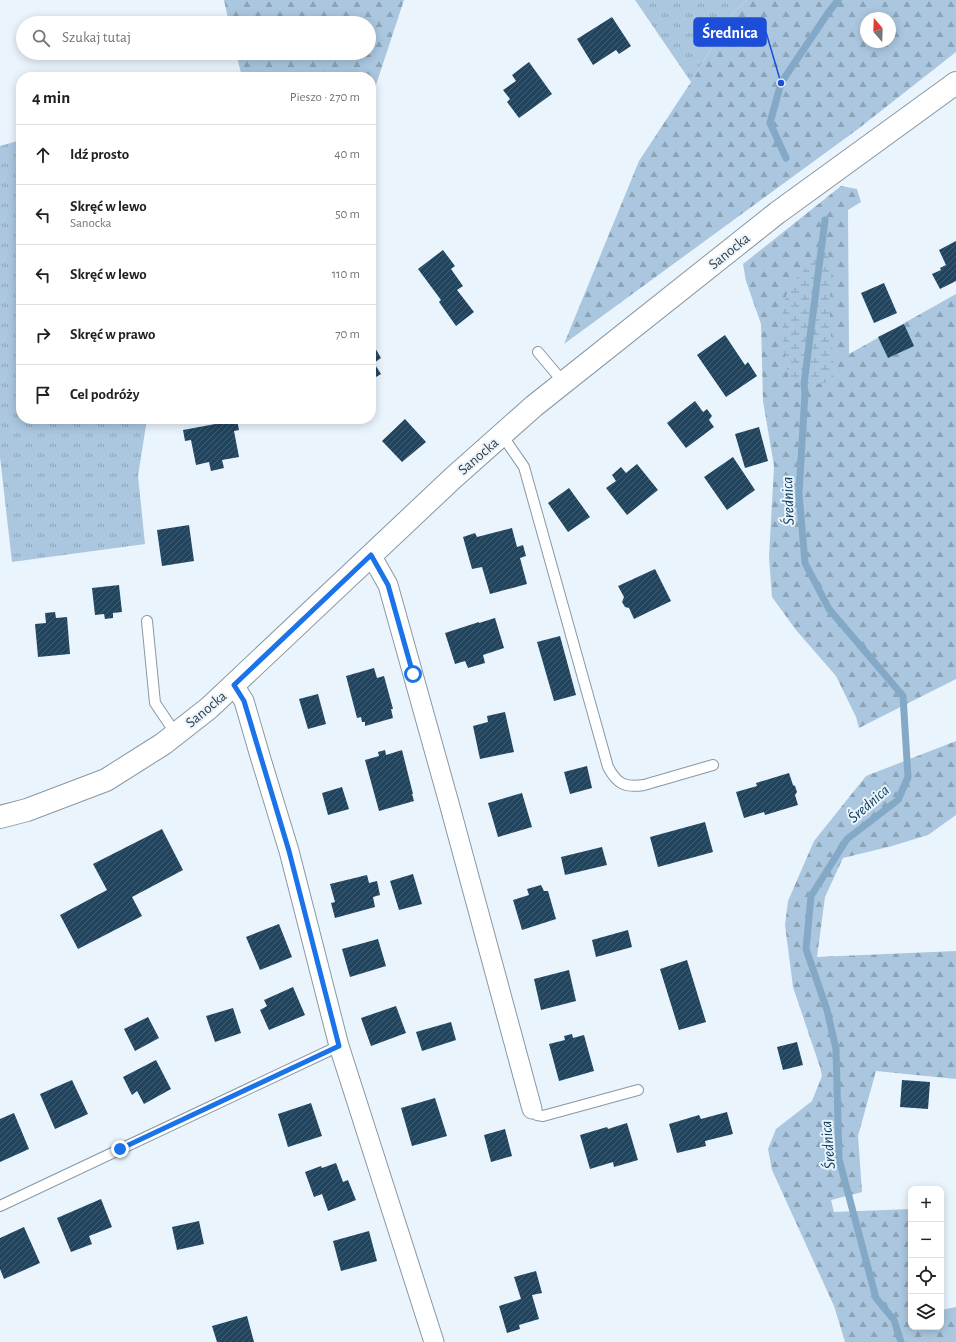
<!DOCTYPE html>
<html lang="pl">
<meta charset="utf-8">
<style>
body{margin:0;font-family:"Alegreya Sans",sans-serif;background:#f6f6f6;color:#202124}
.controls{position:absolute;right:12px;bottom:12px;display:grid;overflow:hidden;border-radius:8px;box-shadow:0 2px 10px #0003}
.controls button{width:36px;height:36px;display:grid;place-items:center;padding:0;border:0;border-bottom:1px solid #e0e0e0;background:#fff;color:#202124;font:20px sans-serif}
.compass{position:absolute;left:860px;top:12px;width:36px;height:36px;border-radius:50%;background:#fff;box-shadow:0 2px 10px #0003;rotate:341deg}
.stop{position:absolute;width:12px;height:12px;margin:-9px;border:3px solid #1a73e8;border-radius:50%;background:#fff}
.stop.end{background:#1a73e8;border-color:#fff;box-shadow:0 1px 4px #0008}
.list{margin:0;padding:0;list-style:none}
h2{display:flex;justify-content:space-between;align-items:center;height:52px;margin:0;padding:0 16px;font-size:17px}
h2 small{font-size:13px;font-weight:400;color:#757577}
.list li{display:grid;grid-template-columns:26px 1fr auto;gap:12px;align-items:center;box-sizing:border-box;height:60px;padding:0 16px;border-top:1px solid #e0e0e0}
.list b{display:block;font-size:15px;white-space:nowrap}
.list p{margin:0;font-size:13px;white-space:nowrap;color:#757577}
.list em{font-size:13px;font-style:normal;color:#757577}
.icon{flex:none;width:22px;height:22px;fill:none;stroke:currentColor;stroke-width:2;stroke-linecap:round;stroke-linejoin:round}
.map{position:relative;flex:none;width:956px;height:1342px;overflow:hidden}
.search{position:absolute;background:#fff;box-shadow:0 2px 10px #0003;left:16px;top:16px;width:360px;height:44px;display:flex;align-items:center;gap:10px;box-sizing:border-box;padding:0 14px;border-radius:22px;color:#757577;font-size:15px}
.panel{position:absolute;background:#fff;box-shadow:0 2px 10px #0003;left:16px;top:72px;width:360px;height:352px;border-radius:16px}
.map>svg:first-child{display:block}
.grass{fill:url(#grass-tufts)}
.forest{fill:url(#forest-firs);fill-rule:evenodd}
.wetland{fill:url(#wetland-marsh)}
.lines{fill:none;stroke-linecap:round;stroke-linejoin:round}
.stream{stroke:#84a9c6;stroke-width:7}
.building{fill:url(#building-hatch)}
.service-casing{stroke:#8898a4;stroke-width:12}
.minor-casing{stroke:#8898a4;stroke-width:21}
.primary-casing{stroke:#8898a4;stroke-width:24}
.service{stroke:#fff;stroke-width:10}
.minor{stroke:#fff;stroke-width:19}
.primary{stroke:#fff;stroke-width:22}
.route{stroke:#1a73e8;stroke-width:5}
.labels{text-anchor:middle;stroke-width:4;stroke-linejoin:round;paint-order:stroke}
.street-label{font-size:15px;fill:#373e43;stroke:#eaf4fd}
.water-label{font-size:16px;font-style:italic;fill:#0c3a58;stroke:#eaf4fd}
.leader{fill:none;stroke:#1d4ed8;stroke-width:1.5}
.callout-dot{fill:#1d4ed8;stroke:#eaf4fd;stroke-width:1.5}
.callout{fill:#1d4ed8;stroke:#1d4ed8;stroke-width:1.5}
.callout-label{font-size:16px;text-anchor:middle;font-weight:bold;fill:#fff}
</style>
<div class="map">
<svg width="956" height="1342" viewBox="0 0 956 1342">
<defs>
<pattern id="grass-tufts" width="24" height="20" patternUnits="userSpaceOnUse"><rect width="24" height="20" fill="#aac7df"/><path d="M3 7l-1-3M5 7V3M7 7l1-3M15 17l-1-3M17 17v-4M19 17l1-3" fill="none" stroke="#8ba3b6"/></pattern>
<pattern id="forest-firs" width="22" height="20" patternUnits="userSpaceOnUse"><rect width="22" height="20" fill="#aac7df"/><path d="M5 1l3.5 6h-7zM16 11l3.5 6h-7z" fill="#8ba3b6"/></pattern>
<pattern id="wetland-marsh" width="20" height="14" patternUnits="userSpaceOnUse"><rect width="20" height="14" fill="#aac7df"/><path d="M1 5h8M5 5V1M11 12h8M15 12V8" fill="none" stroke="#8ba3b6"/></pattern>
<pattern id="building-hatch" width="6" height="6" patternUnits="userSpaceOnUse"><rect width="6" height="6" fill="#22445d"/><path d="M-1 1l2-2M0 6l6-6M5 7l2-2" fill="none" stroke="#425e72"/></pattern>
</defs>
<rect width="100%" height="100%" fill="#eaf4fd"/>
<path class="grass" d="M635,0H747L732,14L691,82Z
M21,140V419H147L138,476L145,544L12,562L0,457V146Z"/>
<path class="forest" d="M224,0H404L371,100V77H242L236,53H369V23H229Z
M747,0H956V52L858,129L564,344L639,161L691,82L732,14ZM866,18H890V42H866Z
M841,186L857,189L861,202L848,210L849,354L956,294V679L859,728L856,717L836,676L796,630L772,597L769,557L774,466L763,401L761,324L746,281L743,264Z
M956,741V815L928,835L892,846L843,858L825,897L817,957L956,951V1079L876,1071L858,1136L862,1192L831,1200L834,1212L911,1209V1327H941V1310L956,1307V1342H845L834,1306L772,1170L768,1149L776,1129L812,1101L822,1076L820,1067L793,987L785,925L788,901L814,841L866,776Z"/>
<path class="wetland" d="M821,250L829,255C834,272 830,288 830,305C829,327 833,350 834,371L831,381C818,385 807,384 793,382L788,376C785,352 778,319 786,296C790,284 812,261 821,250Z"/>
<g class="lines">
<path class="stream" d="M786,158L770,123L781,83L828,13L838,0
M825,220L804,384L805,393L799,493L805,563L829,609L903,696L908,777L898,800L847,839L811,896L806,949L827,1010L836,1049L839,1159L876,1298L894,1320L901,1342"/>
</g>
<path class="building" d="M612,17L631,46L619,54L616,50L593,65L577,39Z
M529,62L552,94L519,118L507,102L510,99L503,90L516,81L512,75Z
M956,241V281L940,289L932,274L941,270L940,268L946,265L939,250Z
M443,250L455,266L451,269L463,286L457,290L474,312L456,326L439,302L441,300L418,269Z
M884,283L897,313L874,323L861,293Z
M904,324L914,346L888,358L878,337Z
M725,335L745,365L748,362L757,376L726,397L697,355Z
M371,341L381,358L374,363L381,374L371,380Z
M695,401L703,412L707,409L712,416L709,420L714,427L686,448L667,423Z
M405,419L426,442L402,462L382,441Z
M237,420L239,430L234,431L239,457L222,460L224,468L211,471L209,462L196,465L191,440L185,441L183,430Z
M759,427L768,461L745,468L735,434Z
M733,457L755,490L727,510L704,477Z
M637,464L658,490L627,515L606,488L616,481L612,475L621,467L626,473Z
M569,488L590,517L568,532L548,503Z
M189,525L194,561L162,566L157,530Z
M512,528L517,547L523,545L526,556L520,558L527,584L490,594L482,567L472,569L463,537L475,533L477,537Z
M655,569L671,601L634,619L629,608L625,607L622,602L624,597L618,586Z
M119,585L122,612L113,613V618L105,619L104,614L95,615L92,588Z
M55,612L56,618L67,617L70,654L38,657L35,624L46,623L45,613Z
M495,618L504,648L483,655L485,663L468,668L465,661L455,664L445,633L479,622V623Z
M560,636L576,695L554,701L537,642Z
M374,668L377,678L384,676L393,709H391L393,718L365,726V722H362L361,717L357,718L346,676Z
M318,694L326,724L308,729L299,699Z
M505,712L514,752L480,759L473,726L488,722L487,716Z
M385,750L386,755L402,750L413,794H412L414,801L379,811L365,760L379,756L378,752Z
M587,766L592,788L570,794L564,772Z
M789,773L793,785L795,786L797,792L795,795L798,805L765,815L764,812L744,818L736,792L757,786L756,783Z
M342,787L349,809L328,815L322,793Z
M522,793L532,827L498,837L488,803Z
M705,822L713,852L658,867L650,837Z
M162,829L183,870L132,897L142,916L78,949L60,915L107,890L93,864Z
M602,847L607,865L565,875L561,857Z
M413,874L422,904L399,910L390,881Z
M367,875L369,883L377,881L380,895L373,897L375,907L335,918L331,903L335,902L330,884Z
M541,885L544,891H548L556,919L522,930L513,900L529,895L527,889Z
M279,924L292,957L260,970L246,937Z
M628,930L632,947L596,957L592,940Z
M378,939L386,966L350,977L342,949Z
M687,960L706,1022L679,1030L660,969Z
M569,970L576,1001L541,1010L534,979Z
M293,987L305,1015L269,1030L260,1010L267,1006L264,1000Z
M396,1006L406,1033L371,1046L361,1018Z
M233,1008L241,1033L215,1042L206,1016Z
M148,1017L159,1038L135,1051L124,1029Z
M451,1022L456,1040L422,1051L416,1032Z
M572,1034L573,1038L584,1035L594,1071L559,1081L549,1044L565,1040L564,1036Z
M797,1042L803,1065L783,1070L777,1047Z
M156,1060L171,1089L144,1104L137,1091L132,1095L123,1077Z
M72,1080L88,1114L55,1129L40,1094Z
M902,1080L930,1082L928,1109L900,1107Z
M435,1098L447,1136L412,1146L401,1108Z
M311,1103L322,1136L288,1147L278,1114Z
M727,1112L733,1134L705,1141L706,1146L677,1153L669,1124L699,1115L701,1119Z
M14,1113L29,1149L0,1162V1119Z
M627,1123L638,1160L614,1167L613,1162L590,1169L580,1135L607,1127L608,1129Z
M505,1129L512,1156L491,1162L484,1135Z
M336,1163L343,1182L348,1180L356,1200L328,1211L322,1194L314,1197L305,1172L321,1166L322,1168Z
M101,1199L112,1227L89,1236L92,1244L71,1252L57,1218Z
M199,1221L204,1244L177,1250L172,1227Z
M24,1227L40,1263L4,1279L0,1269V1238Z
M369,1231L377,1261L341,1271L333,1241Z
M536,1271L542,1293L532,1295L539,1319L519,1325L520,1329L507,1333L499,1306L521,1299L514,1277Z
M247,1316L254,1342H217L212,1326Z"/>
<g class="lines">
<defs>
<path id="service" d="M538,352L564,383
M502,435L524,467L608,767C617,784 625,788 644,785L713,765
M147,621L155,703L176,734
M532,1109L537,1115L543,1116L638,1090
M0,1206L339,1046"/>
<path id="minor" d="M371,555L388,585L449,803L532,1109
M234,685L244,701L260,756L289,851L339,1046L434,1342"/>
<path id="primary" d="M0,817L27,810L106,780L163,744L209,708L453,478L534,406L777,213L956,83"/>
</defs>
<use href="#service" class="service-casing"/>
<use href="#minor" class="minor-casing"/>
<use href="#primary" class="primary-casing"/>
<use href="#service" class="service"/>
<use href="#minor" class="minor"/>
<use href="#primary" class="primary"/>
</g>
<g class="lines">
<path class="route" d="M120,1149L339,1046L289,851L244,701L234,685L371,555L388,585L413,674"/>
</g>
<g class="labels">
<g class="street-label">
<text transform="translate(729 251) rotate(-39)" y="5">Sanocka</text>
<text transform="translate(478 456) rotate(-41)" y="5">Sanocka</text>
<text transform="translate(206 709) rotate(-40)" y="5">Sanocka</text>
</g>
<g class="water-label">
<text transform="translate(787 501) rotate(-92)" y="6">Średnica</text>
<text transform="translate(868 803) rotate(-41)" y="6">Średnica</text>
<text transform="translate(827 1145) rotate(-95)" y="6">Średnica</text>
</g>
</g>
<path class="leader" d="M781 83L766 32"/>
<circle class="callout-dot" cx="781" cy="83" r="4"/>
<rect class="callout" x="694" y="18" width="72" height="28" rx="4"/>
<g class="callout-label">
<text x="730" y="38">Średnica</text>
</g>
</svg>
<div class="controls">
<button>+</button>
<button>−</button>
<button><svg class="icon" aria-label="locate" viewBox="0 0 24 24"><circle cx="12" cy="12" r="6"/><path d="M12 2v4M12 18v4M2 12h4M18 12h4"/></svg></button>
<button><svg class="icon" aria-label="layers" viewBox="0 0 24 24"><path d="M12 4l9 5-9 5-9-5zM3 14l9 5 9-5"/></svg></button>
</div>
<svg class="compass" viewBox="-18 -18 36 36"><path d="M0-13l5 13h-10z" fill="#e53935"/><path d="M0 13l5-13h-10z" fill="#757577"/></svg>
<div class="stop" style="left:413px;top:674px"></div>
<div class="stop end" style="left:120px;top:1149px"></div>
<div class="search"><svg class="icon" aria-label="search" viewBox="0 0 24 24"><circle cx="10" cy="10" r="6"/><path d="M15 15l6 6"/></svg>Szukaj tutaj</div>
<section class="panel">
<h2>4 min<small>Pieszo · 270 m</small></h2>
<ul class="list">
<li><svg class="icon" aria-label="ahead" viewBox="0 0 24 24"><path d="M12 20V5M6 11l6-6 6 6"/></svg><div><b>Idź prosto</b></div><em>40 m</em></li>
<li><svg class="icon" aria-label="left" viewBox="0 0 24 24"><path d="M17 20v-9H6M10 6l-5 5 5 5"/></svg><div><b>Skręć w lewo</b><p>Sanocka</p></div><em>50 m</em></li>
<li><svg class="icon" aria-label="left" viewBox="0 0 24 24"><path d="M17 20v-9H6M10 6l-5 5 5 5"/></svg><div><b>Skręć w lewo</b></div><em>110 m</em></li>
<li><svg class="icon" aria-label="right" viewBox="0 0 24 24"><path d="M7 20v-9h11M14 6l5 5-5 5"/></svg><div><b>Skręć w prawo</b></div><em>70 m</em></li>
<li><svg class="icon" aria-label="arrive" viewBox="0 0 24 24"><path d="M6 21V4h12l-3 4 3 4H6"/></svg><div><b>Cel podróży</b></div></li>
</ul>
</section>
</div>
